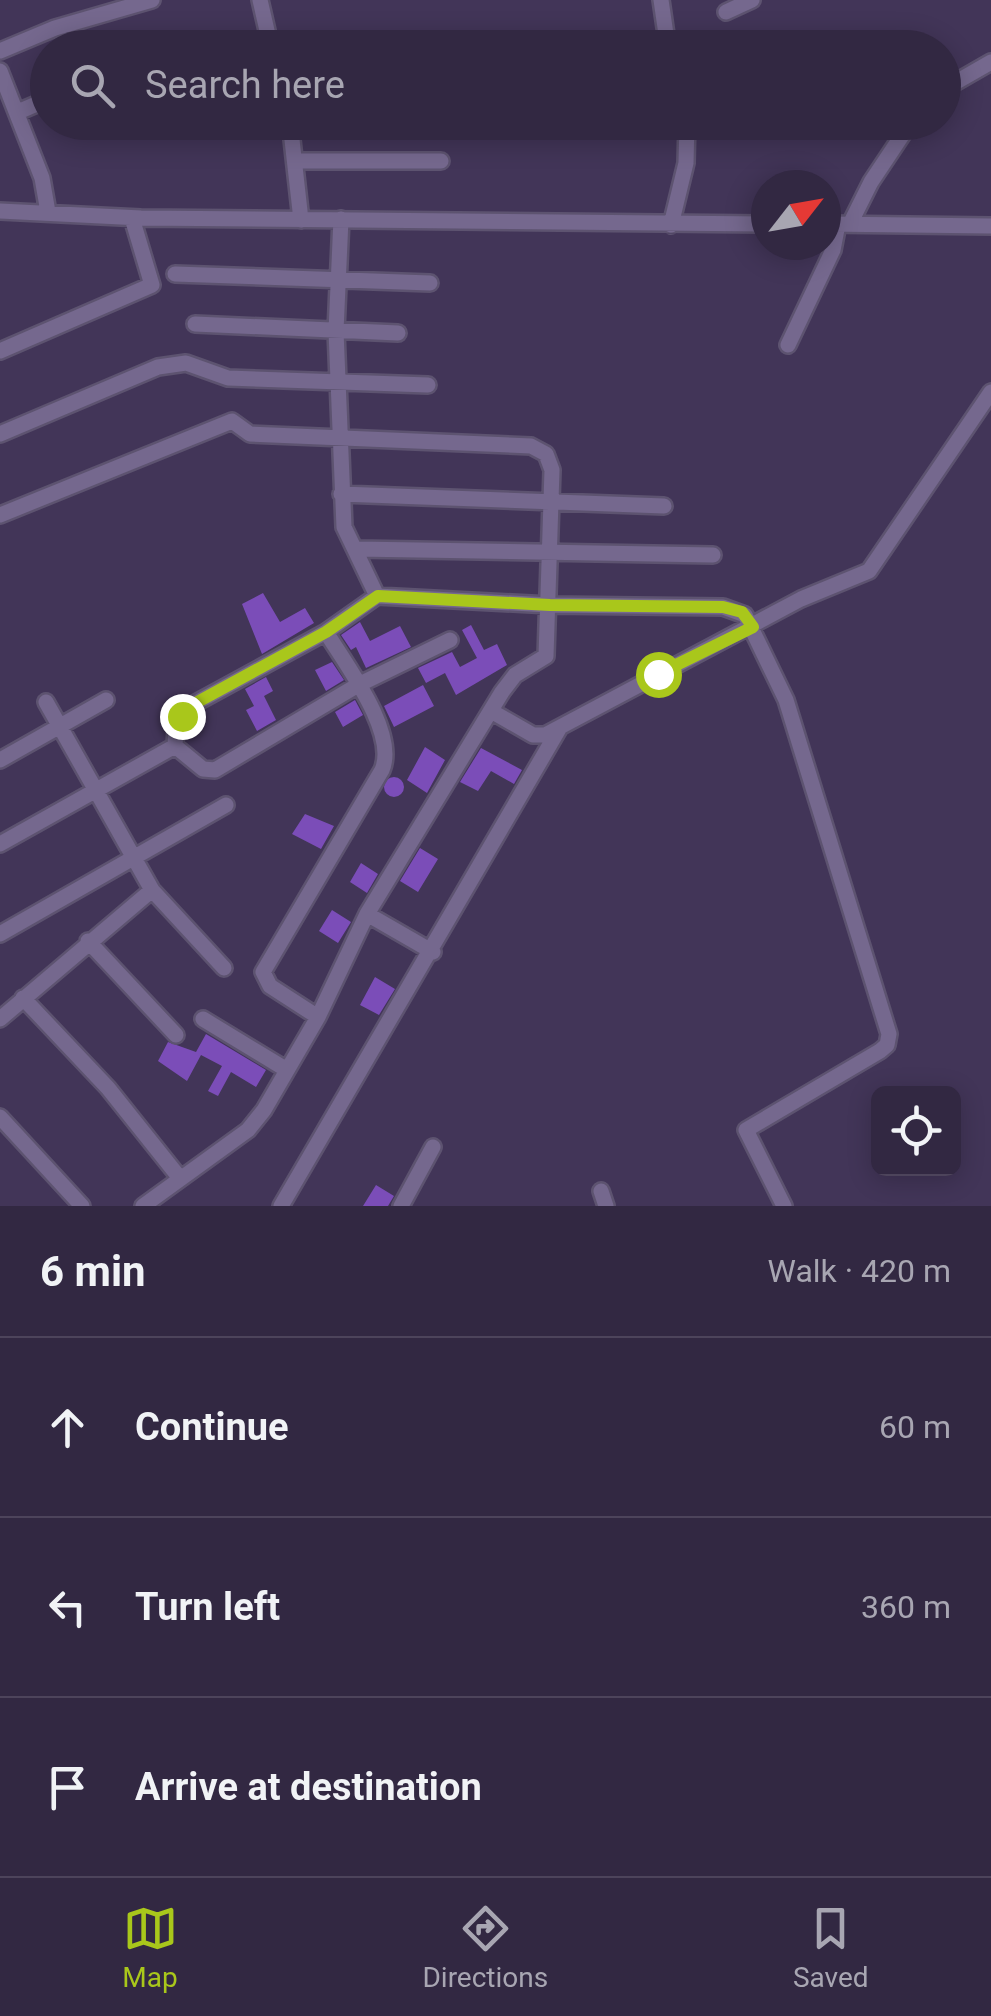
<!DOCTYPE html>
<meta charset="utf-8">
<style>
body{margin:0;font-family:Roboto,sans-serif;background:#3d344d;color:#f1f3f6}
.controls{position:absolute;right:30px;bottom:30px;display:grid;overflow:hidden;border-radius:15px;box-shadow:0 5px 25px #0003}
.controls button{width:90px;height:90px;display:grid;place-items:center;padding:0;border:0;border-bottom:2px solid #4d445b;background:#322842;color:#f1f3f6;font:50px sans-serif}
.compass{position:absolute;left:751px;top:170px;width:90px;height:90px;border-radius:50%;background:#322842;box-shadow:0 5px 25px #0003;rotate:59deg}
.stop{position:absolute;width:30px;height:30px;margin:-22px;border:8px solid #a9c71b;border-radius:50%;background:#fff}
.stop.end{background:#a9c71b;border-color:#fff;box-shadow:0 2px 10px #0008}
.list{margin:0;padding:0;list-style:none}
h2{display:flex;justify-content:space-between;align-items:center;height:130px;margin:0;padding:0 40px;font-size:42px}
h2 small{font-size:32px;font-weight:400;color:#a8a6b2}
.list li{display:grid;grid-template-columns:65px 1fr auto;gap:30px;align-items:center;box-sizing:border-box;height:180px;padding:0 40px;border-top:2px solid #4d445b}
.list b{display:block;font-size:38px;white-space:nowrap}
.list em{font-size:32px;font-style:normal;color:#a8a6b2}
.icon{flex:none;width:55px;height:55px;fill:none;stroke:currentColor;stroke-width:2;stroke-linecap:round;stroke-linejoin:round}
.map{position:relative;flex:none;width:991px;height:1206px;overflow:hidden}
.search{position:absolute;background:#322842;box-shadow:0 5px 25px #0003;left:30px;right:30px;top:30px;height:110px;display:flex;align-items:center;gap:25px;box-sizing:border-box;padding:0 35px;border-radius:55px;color:#a8a6b2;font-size:38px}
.sheet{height:670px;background:#322842}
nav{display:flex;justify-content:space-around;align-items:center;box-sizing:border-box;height:140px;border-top:2px solid #4d445b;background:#322842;font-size:28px;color:#a8a6b2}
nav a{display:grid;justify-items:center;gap:5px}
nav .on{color:#a9c71b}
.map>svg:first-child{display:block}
.building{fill:#7b4db8}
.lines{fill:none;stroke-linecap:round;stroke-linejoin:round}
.minor-casing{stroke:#5d5370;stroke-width:20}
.minor{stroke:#75688e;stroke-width:15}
.route{stroke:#a9c71b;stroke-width:12}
</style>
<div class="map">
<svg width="991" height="1206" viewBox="0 0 991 1206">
<rect width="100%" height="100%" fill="#423558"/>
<path class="building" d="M263,593L280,622L305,608L314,623L262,654L242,604Z
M360,622L370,641L400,626L411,647L366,668L356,647L351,650L341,635Z
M471,625L484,650L497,644L507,665L456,695L445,673L426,683L418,668L452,652L460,667L477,658L462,630Z
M332,662L344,680L326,691L315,670Z
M266,677L273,691L264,696L276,720L257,731L246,710L254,706L245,689Z
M423,685L434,706L394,727L384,706Z
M355,700L363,715L343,727L335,712Z
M425,747L445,760L427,793L407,780Z
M481,748L522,770L514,784L491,771L478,791L460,782Z
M384 787a10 10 0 1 1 20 0a10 10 0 1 1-20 0Z
M305,814L334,826L321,849L292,834Z
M420,848L438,859L418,892L400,881Z
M361,863L378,874L367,893L350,882Z
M332,910L351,922L338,943L319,931Z
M375,977L395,989L379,1015L360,1005Z
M206,1034L266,1070L256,1087L231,1072L218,1096L208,1091L222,1066L201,1055L187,1081L158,1061L168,1042L196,1052Z
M376,1185L394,1196L388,1206H363Z"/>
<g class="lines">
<defs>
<path id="minor" d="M260,0L271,48
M661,0L668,48
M726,12L752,0
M241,48L270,41
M0,51L55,28L152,0
M0,71L42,178L48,212
M944,89L991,62
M18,112L48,99
M290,122L301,220
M296,161H441
M0,211L141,218L766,224
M341,219L336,331L344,527L377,596L326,632L192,705L176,727L175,746L203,769L215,770L358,685L450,640
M826,224L991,226
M850,224L871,182L911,122
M671,225L686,163L687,122
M175,274L430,283
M195,324L398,333
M788,345L833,250L838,224
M0,351L152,285L132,218
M0,434L158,367L186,363L228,378L428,385
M341,494L664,506
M0,515L232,421L250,434L531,446L546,454L552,470L546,656L515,675L502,692L367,914L318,1017L264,1110L248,1130L143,1206
M357,549L713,555
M377,596L550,605L723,607L745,615L786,700L889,1034L887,1045L880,1051L746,1130L784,1206
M46,702L152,890L224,968
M491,711L533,735H545L801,599L869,571L991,392
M0,760L106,700
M0,844L175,746
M367,914L433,952
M0,934L226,805
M88,941L176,1035
M23,998L108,1088L179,1177
M318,1017L270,986L263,972L382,770C398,733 346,665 326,632
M0,1019L152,890
M203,1019L287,1070
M0,1117L82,1206
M601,1191L606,1206
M281,1206L559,729
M401,1206L433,1147"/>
</defs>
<use href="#minor" class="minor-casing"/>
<use href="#minor" class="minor"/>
</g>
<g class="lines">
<path class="route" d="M182,716L192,705L326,632L378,596L550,605L723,607L742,612L753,627L658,674"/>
</g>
</svg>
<div class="controls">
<button><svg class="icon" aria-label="locate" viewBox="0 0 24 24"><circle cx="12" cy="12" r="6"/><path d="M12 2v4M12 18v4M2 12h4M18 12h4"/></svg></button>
</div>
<svg class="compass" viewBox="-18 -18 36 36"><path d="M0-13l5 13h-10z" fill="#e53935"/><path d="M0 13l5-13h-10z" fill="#a8a6b2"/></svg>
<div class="stop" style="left:658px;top:674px"></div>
<div class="stop end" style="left:182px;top:716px"></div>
<div class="search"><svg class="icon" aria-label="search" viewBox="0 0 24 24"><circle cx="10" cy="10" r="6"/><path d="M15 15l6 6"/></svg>Search here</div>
</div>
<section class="sheet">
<h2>6 min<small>Walk · 420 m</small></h2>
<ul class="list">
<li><svg class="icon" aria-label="ahead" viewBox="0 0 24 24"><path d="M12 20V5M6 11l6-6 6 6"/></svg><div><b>Continue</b></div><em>60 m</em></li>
<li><svg class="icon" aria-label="left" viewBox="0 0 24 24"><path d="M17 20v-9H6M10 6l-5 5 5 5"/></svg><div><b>Turn left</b></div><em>360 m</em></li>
<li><svg class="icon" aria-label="arrive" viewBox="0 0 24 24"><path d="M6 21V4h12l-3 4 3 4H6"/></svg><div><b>Arrive at destination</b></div></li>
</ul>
</section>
<nav>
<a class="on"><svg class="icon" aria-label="map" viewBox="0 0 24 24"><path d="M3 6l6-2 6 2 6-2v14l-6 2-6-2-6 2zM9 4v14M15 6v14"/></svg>Map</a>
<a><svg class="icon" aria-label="directions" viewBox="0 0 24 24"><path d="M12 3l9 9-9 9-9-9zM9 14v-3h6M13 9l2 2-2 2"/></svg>Directions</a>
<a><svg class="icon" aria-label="saved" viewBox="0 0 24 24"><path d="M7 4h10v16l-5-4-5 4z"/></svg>Saved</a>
</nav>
